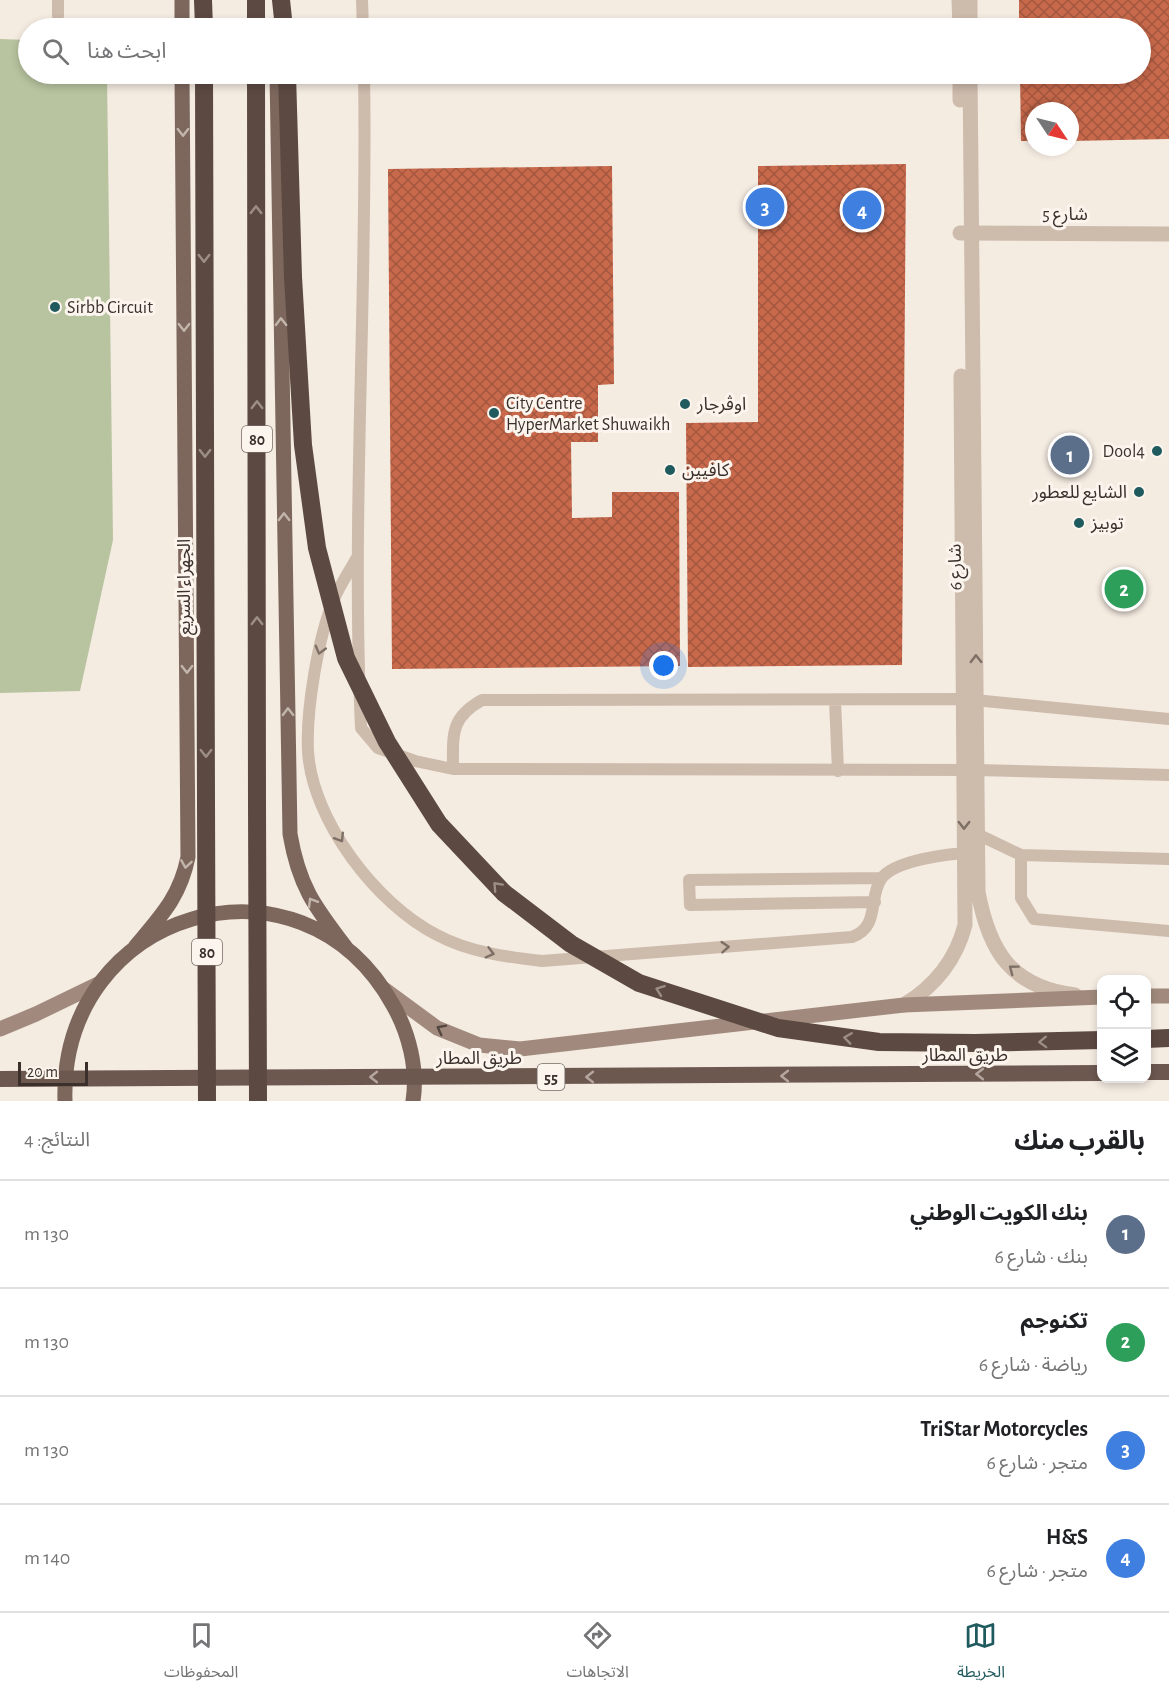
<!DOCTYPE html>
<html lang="ar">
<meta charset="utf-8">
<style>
body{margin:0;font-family:"Alegreya Sans","Noto Sans Arabic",sans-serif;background:#f6f6f6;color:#202124;direction:rtl}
.controls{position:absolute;right:18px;bottom:18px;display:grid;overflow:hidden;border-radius:12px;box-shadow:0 3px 9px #0003}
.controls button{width:54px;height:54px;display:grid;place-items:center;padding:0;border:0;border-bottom:2px solid #e0e0e0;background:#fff;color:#202124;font:30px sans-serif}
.compass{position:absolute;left:1025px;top:102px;width:54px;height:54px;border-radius:50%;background:#fff;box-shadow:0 3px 9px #0003;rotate:125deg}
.scale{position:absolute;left:18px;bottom:15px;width:70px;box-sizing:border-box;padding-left:6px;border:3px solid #3b302b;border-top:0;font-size:16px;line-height:21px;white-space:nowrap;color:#3b302b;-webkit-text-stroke:4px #fbf5ee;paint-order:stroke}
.you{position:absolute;left:664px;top:666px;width:21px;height:21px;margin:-15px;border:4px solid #fff;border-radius:50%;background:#1a73e8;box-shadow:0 0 0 9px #1a73e833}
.badge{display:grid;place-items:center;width:39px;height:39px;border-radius:50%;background:#1f5a5e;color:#fff;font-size:20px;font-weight:700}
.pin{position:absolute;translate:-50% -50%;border:3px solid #fff;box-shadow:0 2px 6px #0006}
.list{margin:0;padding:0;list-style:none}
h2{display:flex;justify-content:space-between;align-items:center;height:78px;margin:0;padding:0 24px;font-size:26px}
h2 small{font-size:20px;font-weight:400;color:#757577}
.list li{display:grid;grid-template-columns:39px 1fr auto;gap:18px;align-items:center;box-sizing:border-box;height:108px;padding:0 24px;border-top:2px solid #e0e0e0}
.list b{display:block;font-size:22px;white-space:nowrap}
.list p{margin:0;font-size:20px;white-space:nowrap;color:#757577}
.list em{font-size:20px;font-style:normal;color:#757577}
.icon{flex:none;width:33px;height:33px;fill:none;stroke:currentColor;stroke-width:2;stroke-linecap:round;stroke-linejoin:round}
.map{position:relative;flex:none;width:1169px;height:1101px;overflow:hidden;direction:ltr}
.search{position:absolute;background:#fff;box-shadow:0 3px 9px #0003;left:18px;right:18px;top:18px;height:66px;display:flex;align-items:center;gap:15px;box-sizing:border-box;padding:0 21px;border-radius:33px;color:#757577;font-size:22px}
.sheet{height:510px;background:#fff}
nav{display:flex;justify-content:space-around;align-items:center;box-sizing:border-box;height:84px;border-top:2px solid #e0e0e0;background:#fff;font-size:16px;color:#757577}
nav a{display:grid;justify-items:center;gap:3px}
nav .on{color:#1f5a5e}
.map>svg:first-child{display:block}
.pitch{fill:#b8c4a0}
.building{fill:url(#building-cross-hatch)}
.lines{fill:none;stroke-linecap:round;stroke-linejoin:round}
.service{stroke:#cdbbac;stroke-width:12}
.minor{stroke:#cdbbac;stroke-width:15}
.tertiary{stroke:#cdbbac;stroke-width:15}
.secondary{stroke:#a18a7d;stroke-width:15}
.primary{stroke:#7d675c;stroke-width:15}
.trunk{stroke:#6c584f;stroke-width:16}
.motorway{stroke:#5c4a42;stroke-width:18}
.trunk-bridge{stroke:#6c584f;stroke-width:16}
.motorway-bridge{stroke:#5c4a42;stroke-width:18}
.oneway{stroke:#c2b5ac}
.oneway2{stroke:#9c8e87}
.oneway3{stroke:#7d6f65}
.oneway4{stroke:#544640}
.oneway5{stroke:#b4a69e}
.poi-dot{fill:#1f5a5e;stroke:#fbf5ee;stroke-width:2}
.labels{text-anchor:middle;stroke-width:6;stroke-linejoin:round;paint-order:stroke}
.shield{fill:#fbf5ee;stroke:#756b66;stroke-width:1.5}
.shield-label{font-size:16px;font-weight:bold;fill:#3b302b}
.street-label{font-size:18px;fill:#3b302b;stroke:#fbf5ee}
.poi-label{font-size:18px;fill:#3b302b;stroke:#fbf5ee;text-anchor:start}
</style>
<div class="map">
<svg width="1169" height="1101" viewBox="0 0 1169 1101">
<defs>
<pattern id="building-cross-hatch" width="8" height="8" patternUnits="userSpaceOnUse" patternTransform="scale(1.5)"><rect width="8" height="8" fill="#c8694b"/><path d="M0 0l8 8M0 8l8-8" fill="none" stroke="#a4573f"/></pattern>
</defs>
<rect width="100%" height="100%" fill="#f4ebe1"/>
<path class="pitch" d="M0,39L28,40V74H107L113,540L80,691L0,693Z"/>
<path class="building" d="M1019,0H1169V139L1070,141V111H1034V141H1021L1020,74H1140V28H1019Z
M906,164L902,665L688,667L686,423L758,422V166Z
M612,166L614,384L598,385V442H571L572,518L612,517V492H679L680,666L392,669L388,169Z"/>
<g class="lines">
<path class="service" d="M58,0V16
M362,0L363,28
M364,74C368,292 351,510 361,728L378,748L415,761L453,769L976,770L1169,775
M356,559C349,572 340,585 334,599C318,637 306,710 308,751C312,820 376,904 437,935C469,952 506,957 542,961L852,937C880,927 868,899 881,879C894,860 951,853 973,853
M835,700L838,771
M453,769C453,734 450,718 482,700L964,699L1169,719
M977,834L1021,855L1169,859
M1021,855V898L1034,919L1169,931
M875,902L690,905L689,880L882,878"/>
<path class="minor" d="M960,233L1169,234"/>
<path class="tertiary" d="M959,0L960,28
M970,28V0
M960,74V100
M970,74L978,892C989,950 1010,987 1075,995
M904,1005C935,986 956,960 965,925L961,376"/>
<path class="secondary" d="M384,989L437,1028L479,1045L520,1049L904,1005L1102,997
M1146,996H1169
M0,1029L36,1014L98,984"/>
<path class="primary" d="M182,0V28
M277,74L290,834C299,887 315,907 347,949
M135,947C161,916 180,897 188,857L182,74
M65,1101C59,911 300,838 393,1005C409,1033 418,1069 413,1101"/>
<path class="trunk" d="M1146,1072H1169"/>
<path class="motorway" d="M203,0L204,28
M256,0V28
M281,0L284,28
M204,74L206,803
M256,74L257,805
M287,74L293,277
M1146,1039L1169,1038"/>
<path class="trunk-bridge" d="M0,1079L1102,1073"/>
<path class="motorway-bridge" d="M293,277L303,445L317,548L346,658L387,742L439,824L504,893L571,944L639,983L778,1028L879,1042L975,1043L1102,1040
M206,803L207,1101
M257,805L258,1101"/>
</g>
<defs><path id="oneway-chevron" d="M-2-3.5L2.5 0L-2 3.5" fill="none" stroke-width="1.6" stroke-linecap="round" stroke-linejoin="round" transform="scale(1.5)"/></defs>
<g class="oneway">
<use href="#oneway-chevron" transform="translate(183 132) rotate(90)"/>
<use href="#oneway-chevron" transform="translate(281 322) rotate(-91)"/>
<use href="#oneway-chevron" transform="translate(184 327) rotate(90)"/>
<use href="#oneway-chevron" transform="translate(284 517) rotate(-91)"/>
<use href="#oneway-chevron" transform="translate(187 669) rotate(90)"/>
<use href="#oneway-chevron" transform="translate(288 712) rotate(-91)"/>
<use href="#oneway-chevron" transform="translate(186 864) rotate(99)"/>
<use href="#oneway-chevron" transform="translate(312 902) rotate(-121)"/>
</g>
<g class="oneway2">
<use href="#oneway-chevron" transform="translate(256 210) rotate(-90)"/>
<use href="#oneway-chevron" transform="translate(204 258) rotate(90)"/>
<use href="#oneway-chevron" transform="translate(257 405) rotate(-90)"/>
<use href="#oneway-chevron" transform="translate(205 453) rotate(90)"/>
<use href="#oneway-chevron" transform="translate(257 621) rotate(-90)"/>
<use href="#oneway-chevron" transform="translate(206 753) rotate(90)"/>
<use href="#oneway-chevron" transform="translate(497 886) rotate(-133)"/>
<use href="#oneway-chevron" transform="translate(660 990) rotate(-160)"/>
<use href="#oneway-chevron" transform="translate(848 1038) rotate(-172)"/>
<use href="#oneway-chevron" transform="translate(1043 1042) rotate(178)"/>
</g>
<g class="oneway3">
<use href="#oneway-chevron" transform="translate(320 650) rotate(105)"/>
<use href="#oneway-chevron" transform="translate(976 659) rotate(-91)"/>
<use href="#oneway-chevron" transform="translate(964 825) rotate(90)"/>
<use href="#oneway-chevron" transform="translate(340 838) rotate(58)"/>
<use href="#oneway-chevron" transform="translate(725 947) rotate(-4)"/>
<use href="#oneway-chevron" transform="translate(490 953) rotate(15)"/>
<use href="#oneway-chevron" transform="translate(1013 969) rotate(-143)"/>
</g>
<use class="oneway4" href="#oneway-chevron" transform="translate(441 1029) rotate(-153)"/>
<g class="oneway5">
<use href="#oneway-chevron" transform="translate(980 1074) rotate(180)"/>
<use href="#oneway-chevron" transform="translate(785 1076) rotate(180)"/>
<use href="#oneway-chevron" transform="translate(374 1077) rotate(180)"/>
<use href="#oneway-chevron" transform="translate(590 1077) rotate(180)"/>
</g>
<g class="poi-dot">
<circle cx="55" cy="307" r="6"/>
<circle cx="685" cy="404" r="6"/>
<circle cx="494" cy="413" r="6"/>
<circle cx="1157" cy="451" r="6"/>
<circle cx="670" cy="470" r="6"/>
<circle cx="1139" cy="492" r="6"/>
<circle cx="1079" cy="523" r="6"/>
</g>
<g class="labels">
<g class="shield">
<rect x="242" y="426" width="30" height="26" rx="4.5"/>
<rect x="192" y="939" width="30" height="26" rx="4.5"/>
<rect x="537.5" y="1064" width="27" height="26" rx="4.5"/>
</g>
<g class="shield-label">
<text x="257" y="445">80</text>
<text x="207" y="958">80</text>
<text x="551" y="1083">55</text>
</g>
<g class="street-label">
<text x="1065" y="220">شارع 5</text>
<text transform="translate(955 567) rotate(-91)" y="6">شارع 6</text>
<text transform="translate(184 587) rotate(-90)" y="6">الجهراء السريع</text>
<text x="965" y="1061">طريق المطار</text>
<text x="479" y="1064">طريق المطار</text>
</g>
<g class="poi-label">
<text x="67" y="313">Sirbb Circuit</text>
<text x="506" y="409">City Centre<tspan x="506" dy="21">HyperMarket Shuwaikh</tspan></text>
<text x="697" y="410">اوڤرجار</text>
<text x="1145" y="457" text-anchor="end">Dool4</text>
<text x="682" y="476">كافيين</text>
<text x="1127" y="498" text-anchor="end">الشايع للعطور</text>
<text x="1091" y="529">توبيز</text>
</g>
</g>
</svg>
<div class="controls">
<button><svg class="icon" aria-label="locate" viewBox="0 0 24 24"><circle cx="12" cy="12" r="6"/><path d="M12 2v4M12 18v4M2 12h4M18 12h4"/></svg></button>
<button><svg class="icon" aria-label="layers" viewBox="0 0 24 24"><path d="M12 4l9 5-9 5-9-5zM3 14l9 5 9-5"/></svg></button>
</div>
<svg class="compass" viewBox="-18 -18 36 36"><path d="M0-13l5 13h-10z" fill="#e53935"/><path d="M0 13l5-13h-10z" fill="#757577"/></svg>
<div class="scale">20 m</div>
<div class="you"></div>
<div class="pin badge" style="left:1070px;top:455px;background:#5c6f8a">1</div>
<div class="pin badge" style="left:1124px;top:589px;background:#2e9e5b">2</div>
<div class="pin badge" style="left:765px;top:207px;background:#3f7fe0">3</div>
<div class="pin badge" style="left:862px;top:210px;background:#3f7fe0">4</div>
<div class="search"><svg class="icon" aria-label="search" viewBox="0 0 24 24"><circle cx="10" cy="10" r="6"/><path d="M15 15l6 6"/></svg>ابحث هنا</div>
</div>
<section class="sheet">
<h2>بالقرب منك<small>النتائج: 4</small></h2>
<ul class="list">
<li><span class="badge" style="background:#5c6f8a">1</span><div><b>بنك الكويت الوطني</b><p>بنك · شارع 6</p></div><em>130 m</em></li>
<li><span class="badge" style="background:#2e9e5b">2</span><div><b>تكنوجم</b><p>رياضة · شارع 6</p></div><em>130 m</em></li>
<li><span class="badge" style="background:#3f7fe0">3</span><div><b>TriStar Motorcycles</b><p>متجر · شارع 6</p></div><em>130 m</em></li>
<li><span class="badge" style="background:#3f7fe0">4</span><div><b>H&amp;S</b><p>متجر · شارع 6</p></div><em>140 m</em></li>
</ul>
</section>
<nav>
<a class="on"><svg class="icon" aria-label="map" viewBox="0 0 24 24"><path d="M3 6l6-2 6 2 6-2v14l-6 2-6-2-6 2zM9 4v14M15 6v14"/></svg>الخريطة</a>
<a><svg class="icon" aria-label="directions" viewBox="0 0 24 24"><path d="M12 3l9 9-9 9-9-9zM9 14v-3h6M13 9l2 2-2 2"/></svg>الاتجاهات</a>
<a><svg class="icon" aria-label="saved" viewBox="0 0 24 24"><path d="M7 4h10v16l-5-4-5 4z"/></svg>المحفوظات</a>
</nav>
